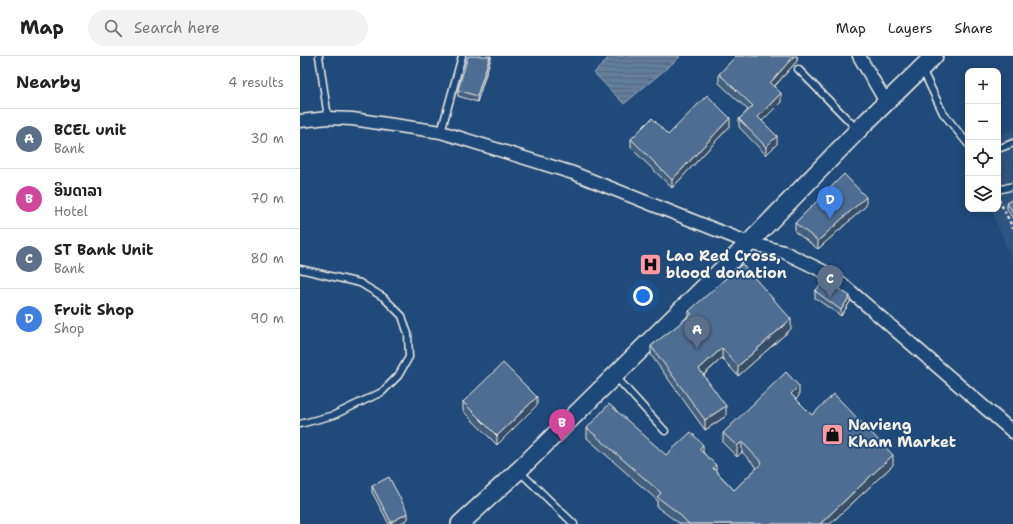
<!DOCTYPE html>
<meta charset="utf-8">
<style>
body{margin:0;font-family:"Shantell Sans","Noto Sans Lao",sans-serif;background:#f2f2f2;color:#222}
.controls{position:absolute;right:12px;top:12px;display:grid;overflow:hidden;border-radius:8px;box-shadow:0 2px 10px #0003}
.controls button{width:36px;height:36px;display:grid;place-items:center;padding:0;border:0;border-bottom:1px solid #e0e0e0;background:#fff;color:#222;font:20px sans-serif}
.you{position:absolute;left:343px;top:240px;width:14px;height:14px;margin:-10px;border:3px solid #fff;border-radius:50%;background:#1a73e8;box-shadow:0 0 0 6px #1a73e833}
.badge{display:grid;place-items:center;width:26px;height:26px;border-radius:50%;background:#111827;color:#fff;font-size:13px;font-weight:700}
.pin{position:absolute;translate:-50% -33px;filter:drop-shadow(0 1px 2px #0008)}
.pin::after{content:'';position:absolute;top:21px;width:14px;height:12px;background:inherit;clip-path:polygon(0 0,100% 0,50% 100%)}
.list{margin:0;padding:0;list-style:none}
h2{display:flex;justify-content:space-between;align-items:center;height:52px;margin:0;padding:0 16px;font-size:17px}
h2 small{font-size:13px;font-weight:400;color:#767676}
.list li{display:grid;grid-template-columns:26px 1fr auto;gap:12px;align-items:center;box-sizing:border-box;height:60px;padding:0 16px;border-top:1px solid #e0e0e0}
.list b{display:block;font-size:15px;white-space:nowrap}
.list p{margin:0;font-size:13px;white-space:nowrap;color:#767676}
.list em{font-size:13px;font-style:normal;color:#767676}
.icon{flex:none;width:22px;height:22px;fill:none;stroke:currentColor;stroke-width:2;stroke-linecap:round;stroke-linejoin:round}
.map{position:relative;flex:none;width:713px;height:468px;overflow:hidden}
header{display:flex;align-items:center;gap:24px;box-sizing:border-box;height:56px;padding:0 20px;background:#fff;border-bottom:1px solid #e0e0e0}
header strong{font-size:19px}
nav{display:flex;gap:22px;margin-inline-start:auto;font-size:14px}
.search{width:280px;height:36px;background:#f2f2f2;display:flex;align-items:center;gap:10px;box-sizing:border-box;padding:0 14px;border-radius:22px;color:#767676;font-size:15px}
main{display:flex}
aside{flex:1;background:#fff}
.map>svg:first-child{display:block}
.built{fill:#2d5581}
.water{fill:url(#water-rules);stroke:#9cacbb}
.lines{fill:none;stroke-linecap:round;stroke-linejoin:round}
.service-casing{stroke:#f4f1e8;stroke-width:9}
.minor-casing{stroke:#f4f1e8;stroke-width:15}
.secondary-casing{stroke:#f4f1e8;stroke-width:20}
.path{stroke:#f4f1e8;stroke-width:2.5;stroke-dasharray:3 3;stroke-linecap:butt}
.service{stroke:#1f4a7a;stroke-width:6}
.minor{stroke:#1f4a7a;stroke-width:12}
.secondary{stroke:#1f4a7a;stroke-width:17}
.wall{fill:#425f7e;stroke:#f4f1e8}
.shaded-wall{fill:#364d66;stroke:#f4f1e8}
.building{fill:#4d6e92;stroke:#f4f1e8}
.labels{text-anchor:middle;stroke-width:3.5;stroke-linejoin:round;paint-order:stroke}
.poi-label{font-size:15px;font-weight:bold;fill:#f4f1e8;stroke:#1f4a7a;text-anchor:start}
</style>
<header>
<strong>Map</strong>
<div class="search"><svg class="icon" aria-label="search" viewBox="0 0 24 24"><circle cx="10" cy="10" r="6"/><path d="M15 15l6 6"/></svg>Search here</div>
<nav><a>Map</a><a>Layers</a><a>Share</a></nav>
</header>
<main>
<aside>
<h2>Nearby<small>4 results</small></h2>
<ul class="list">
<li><span class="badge" style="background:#5c6f8a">A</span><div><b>BCEL unit</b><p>Bank</p></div><em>30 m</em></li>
<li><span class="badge" style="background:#d1479c">B</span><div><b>ອິນດາລາ</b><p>Hotel</p></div><em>70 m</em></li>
<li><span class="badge" style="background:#5c6f8a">C</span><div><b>ST Bank Unit</b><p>Bank</p></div><em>80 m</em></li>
<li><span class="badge" style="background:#3f7fe0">D</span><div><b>Fruit Shop</b><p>Shop</p></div><em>90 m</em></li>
</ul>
</aside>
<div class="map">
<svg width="713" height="468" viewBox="0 0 713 468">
<defs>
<pattern id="water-rules" width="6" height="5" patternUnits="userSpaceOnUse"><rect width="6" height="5" fill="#627e9d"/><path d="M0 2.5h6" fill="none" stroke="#58687a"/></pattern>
</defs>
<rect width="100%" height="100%" fill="#1f4a7a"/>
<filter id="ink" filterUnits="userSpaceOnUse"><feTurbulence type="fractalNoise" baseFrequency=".025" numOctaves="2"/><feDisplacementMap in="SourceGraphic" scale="8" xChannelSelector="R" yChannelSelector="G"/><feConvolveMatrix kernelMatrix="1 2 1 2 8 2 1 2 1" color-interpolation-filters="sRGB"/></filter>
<g filter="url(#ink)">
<path class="built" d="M713,74V207L691,153H698V80Z"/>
<path class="water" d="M310,0H379L380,1L324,48L294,17Z"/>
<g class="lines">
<defs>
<path id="service" d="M19,0L28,62
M498,13L557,73
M622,13L643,57L668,88
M141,76L162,0
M698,93L713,87
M698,134L713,130
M0,213L60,227L83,241L102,260L108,278L109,301L98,320L82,336L34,359L0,368
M315,320L365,375
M219,415L274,468"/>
<path id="minor" d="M559,0L586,46
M0,65L28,62L52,63L141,76L273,117L449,187L484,196L533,220L713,376"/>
<path id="secondary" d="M160,468L219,414L449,187L564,68L634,0"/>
</defs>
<use href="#service" class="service-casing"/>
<use href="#minor" class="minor-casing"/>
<use href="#secondary" class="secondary-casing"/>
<path class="path" d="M699,144L713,172"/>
<use href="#service" class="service"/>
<use href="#minor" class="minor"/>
<use href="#secondary" class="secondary"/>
</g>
<path class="wall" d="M191,0V2L177,46L158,40V34Z
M497,0V5L474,31L481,46L462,65L477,88L466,99L439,71V63L448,54L419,27V18Z
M430,70L372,132L331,92V83L368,79Z
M713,143V163L707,153V147Z
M566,150L518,193L495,176V167Z
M515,235L550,246L541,260L515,242Z
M389,255L491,273L438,320L422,302L404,319L426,360L405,374L351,299V290L389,261Z
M499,340L496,343L512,359L593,409L530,468H380L357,451V444L287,382V372L366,399L403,396L416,415L434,434L457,412L442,396L437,401L423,387V377Z
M163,346L237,349L197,389L163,355Z
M72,430L108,463L99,468H89L72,436Z"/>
<path class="shaded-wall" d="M190,0H191V2L177,46V40Z
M494,0H497V5L470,35V27Z
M481,37V46L458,69V61Z
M430,62V70L372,132V124Z
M477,80V88L466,99V91Z
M566,141V150L518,193V185Z
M550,240V246L541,260V254Z
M491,263V273L438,320V310Z
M422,292V302L399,323V313Z
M499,330V340L491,348V338Z
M237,341V349L197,389V380Z
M426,350V360L405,374V364Z
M442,386V396L437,401V390Z
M403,389V399L399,393Z
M593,399V409L530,468H520Z
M416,409V419L413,412Z
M108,457V463L99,468H91V466Z"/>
<path class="building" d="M168,0H190L177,40L158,34Z
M436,0H494L470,27L481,37L458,61L477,80L466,91L439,63L453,50L419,18Z
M407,39L430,62L372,124L331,83L352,62L368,79Z
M544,118L566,141L518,185L495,167Z
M713,143V157L707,147Z
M442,208L491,263L438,310L422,292L399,313L426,350L405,364L351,290L392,258L389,255Z
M525,224L550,240L541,254L515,235Z
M203,307L237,341L197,380L163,346Z
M486,316L499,330L491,338L512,359L534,338L593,399L520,468H389L377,456L357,441L361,437L287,372L309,348L366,399L391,376L403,389L399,393L416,409L413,412L434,434L462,407L442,386L437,390L423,377Z
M89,421L108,457L91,466L72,430Z"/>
</g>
<defs>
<symbol id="hospital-square" viewBox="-11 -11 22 22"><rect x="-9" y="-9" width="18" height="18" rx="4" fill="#ff9aa2" stroke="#1f4a7a"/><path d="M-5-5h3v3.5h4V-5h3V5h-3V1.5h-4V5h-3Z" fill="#111"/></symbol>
<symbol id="shop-square" viewBox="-11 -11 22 22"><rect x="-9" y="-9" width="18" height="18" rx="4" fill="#ff9aa2" stroke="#1f4a7a"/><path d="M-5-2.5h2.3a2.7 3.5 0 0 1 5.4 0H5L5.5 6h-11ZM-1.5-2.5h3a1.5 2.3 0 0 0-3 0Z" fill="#111"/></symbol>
</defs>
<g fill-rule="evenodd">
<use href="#hospital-square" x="338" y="196" width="25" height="25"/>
<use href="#shop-square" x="520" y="366" width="25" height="25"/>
</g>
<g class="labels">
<g class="poi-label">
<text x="366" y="205">Lao Red Cross,<tspan x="366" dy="17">blood donation</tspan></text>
<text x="548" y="374">Navieng<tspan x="548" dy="17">Kham Market</tspan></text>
</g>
</g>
</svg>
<div class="controls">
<button>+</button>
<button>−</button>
<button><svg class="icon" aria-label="locate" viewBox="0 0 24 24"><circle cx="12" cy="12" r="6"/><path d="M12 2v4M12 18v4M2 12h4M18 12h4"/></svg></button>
<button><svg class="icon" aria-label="layers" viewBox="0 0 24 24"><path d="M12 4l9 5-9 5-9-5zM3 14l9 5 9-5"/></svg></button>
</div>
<div class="you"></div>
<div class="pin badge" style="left:397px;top:293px;background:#5c6f8a">A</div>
<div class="pin badge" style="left:262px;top:386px;background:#d1479c">B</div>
<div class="pin badge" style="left:530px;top:242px;background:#5c6f8a">C</div>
<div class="pin badge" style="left:530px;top:163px;background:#3f7fe0">D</div>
</div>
</main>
